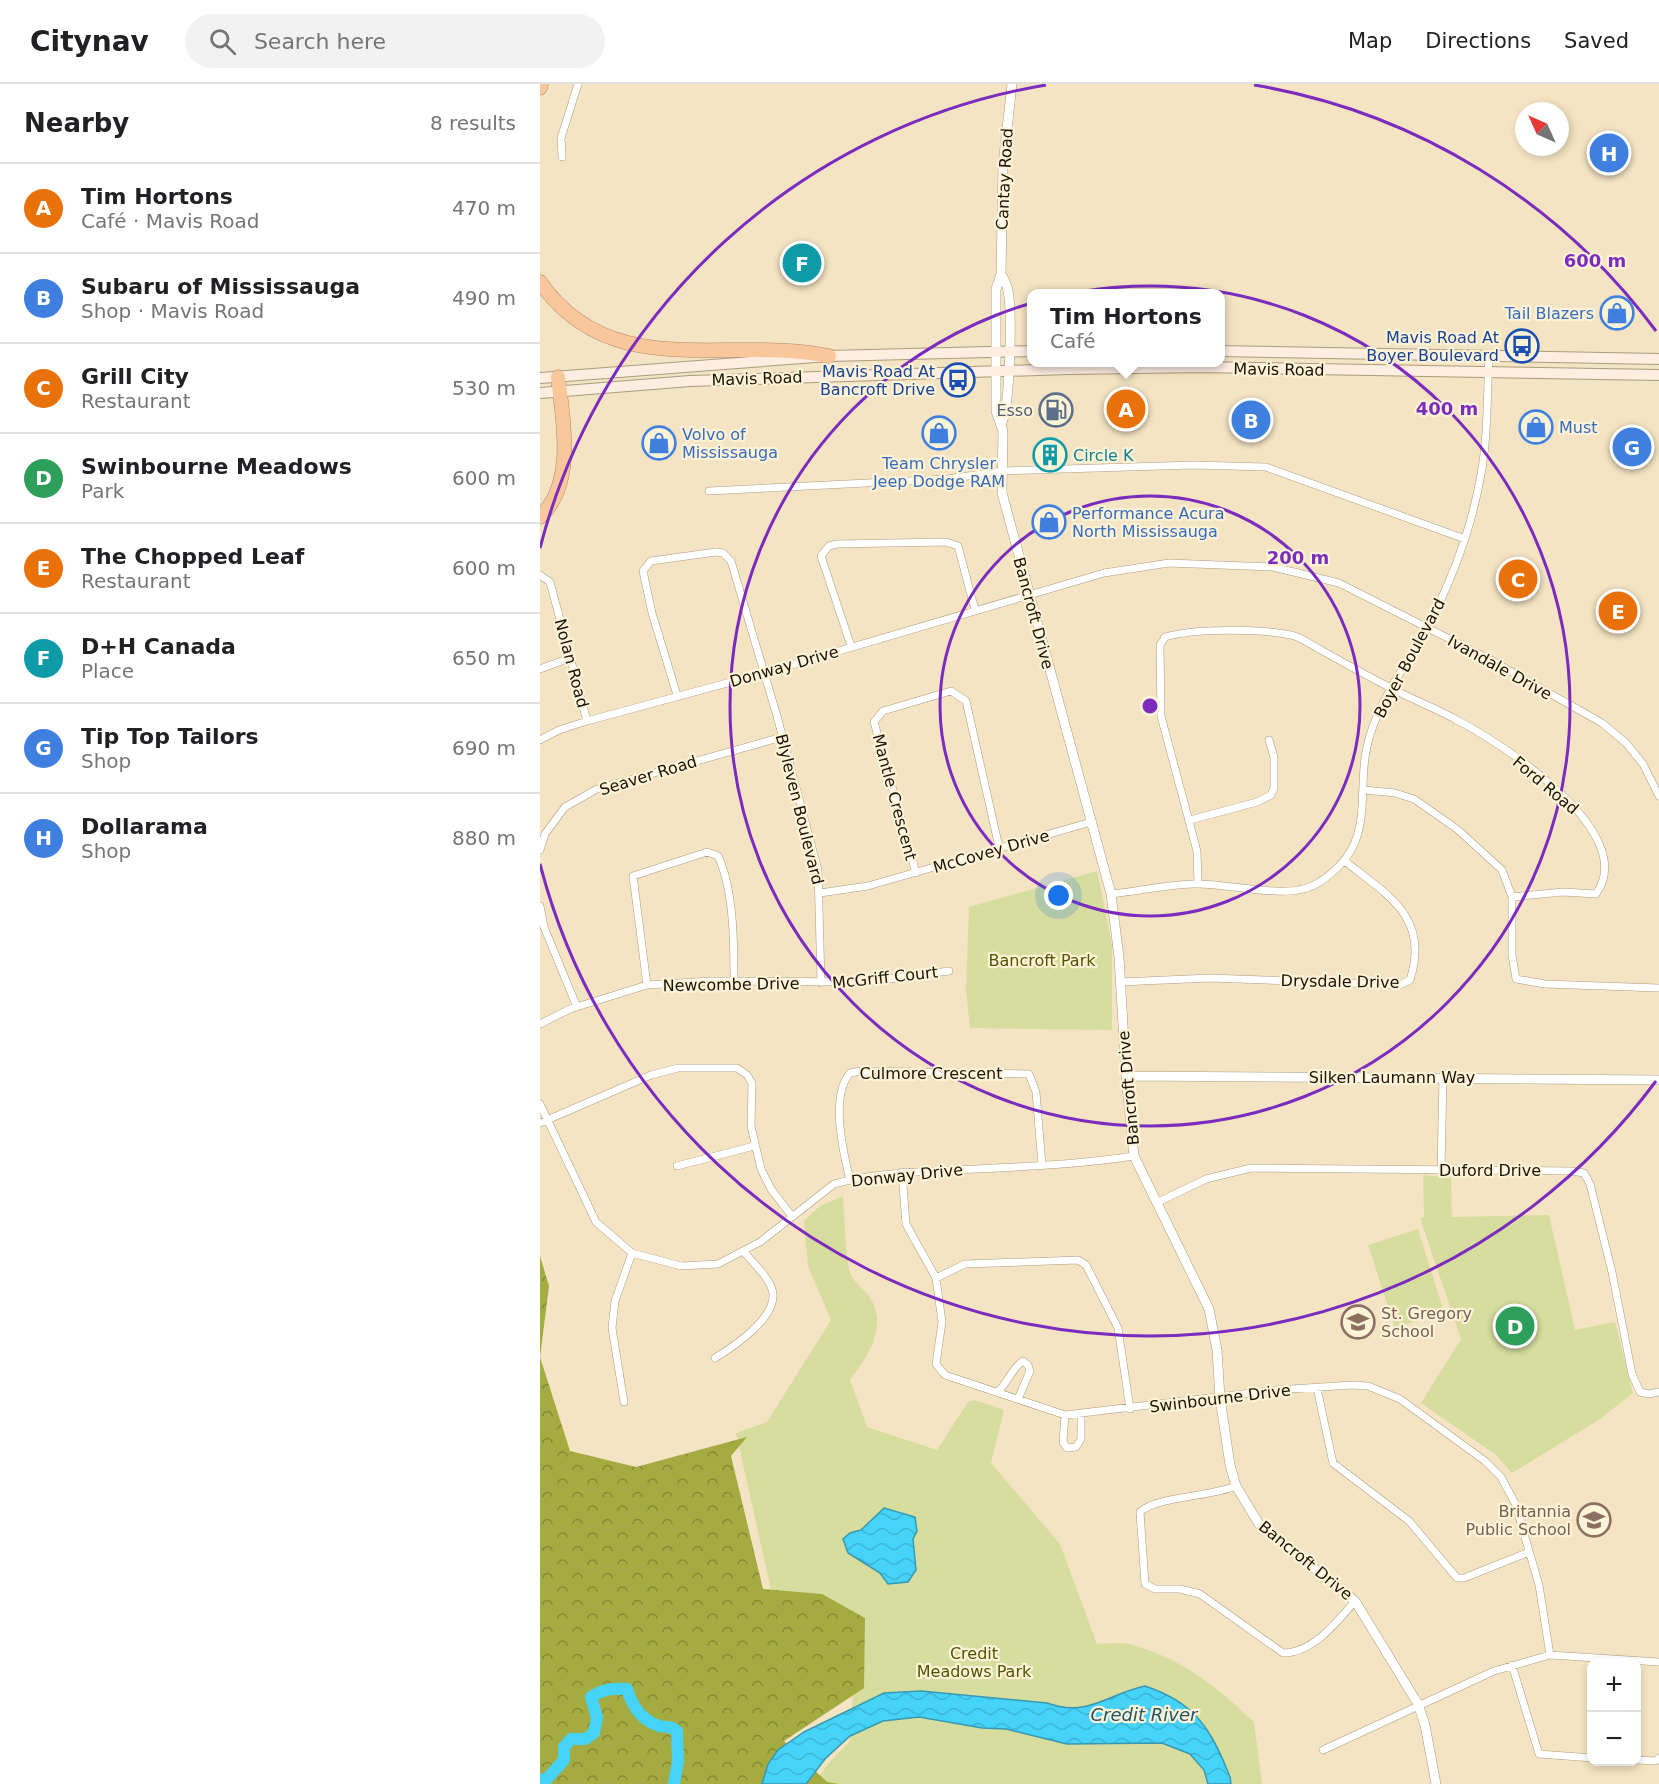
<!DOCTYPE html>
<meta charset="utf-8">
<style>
body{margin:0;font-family:"DejaVu Sans",sans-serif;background:#f2f2f2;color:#202124}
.controls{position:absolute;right:18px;bottom:18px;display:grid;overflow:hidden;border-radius:12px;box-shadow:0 3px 9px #0003}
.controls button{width:54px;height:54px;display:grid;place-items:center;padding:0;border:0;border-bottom:2px solid #e0e0e0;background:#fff;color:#202124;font:30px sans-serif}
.compass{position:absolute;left:975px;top:18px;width:54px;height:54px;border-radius:50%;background:#fff;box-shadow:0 3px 9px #0003;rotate:315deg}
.you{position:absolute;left:519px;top:812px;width:21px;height:21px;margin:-15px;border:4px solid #fff;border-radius:50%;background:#1a73e8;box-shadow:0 0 0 9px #1a73e833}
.badge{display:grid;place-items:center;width:39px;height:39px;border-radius:50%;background:#db2777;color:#fff;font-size:20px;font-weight:700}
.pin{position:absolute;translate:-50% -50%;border:3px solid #fff;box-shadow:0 2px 6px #0006}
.popup{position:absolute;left:487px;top:205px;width:198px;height:78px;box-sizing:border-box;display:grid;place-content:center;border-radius:12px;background:#fff;filter:drop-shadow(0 2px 4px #0005);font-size:20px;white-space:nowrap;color:#757577}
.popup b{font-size:22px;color:#202124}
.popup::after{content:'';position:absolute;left:50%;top:100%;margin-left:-12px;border:12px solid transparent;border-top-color:#fff}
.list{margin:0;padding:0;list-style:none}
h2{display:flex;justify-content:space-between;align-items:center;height:78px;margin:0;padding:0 24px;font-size:26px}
h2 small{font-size:20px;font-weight:400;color:#757577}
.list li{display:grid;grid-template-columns:39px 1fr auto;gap:18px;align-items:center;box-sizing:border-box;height:90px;padding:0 24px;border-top:2px solid #e0e0e0}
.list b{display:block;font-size:22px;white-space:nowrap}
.list p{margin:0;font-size:20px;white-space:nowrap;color:#757577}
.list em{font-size:20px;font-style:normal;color:#757577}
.icon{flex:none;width:33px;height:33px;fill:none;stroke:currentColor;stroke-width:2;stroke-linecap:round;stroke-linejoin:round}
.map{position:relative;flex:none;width:1119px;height:1700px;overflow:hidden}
header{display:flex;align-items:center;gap:36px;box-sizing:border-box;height:84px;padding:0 30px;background:#fff;border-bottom:2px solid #e0e0e0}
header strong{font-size:28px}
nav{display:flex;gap:33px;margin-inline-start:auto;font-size:21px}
.search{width:420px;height:54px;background:#f2f2f2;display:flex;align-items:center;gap:15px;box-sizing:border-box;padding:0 21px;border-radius:33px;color:#757577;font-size:22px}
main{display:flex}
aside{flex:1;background:#fff}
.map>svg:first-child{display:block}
.green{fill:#d6dd9e}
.forest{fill:url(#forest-crowns)}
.water{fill:url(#water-waves);stroke:#3899b1;stroke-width:1.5}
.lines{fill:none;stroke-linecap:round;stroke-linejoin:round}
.river{stroke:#45d3fa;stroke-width:12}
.minor-casing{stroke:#aa9c7c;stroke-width:8}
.tertiary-casing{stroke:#aa9c7c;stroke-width:10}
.secondary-casing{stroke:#aa9c7c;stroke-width:12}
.motorway-casing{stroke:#ab8868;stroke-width:15}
.minor{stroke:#fff;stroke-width:7}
.tertiary{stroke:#fff;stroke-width:9}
.secondary{stroke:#feeee2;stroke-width:10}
.motorway{stroke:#fac79d;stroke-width:14}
.ring{fill:none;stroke:#7b2cbf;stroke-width:3}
.labels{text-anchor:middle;stroke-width:4.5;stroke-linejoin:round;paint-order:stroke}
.street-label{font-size:16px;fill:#181307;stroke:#fef2d7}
.shop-label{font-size:16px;fill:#366cbe;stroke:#fef2d7;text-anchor:start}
.transit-label{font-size:16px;fill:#164399;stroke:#fef2d7;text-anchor:end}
.service-label{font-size:16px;fill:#4e5e75;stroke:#fef2d7;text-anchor:end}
.culture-label{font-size:16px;fill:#0d838f;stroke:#fef2d7;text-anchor:start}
.park-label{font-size:16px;fill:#505501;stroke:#fef2d7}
.education-label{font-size:16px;fill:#785e54;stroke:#fef2d7;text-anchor:start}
.water-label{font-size:18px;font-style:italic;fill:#1d5566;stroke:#fef2d7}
.centre{fill:#7b2cbf;stroke:#fef2d7;stroke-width:3}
.ring-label{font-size:18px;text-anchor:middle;font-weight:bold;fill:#7b2cbf;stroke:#fef2d7;stroke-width:4.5;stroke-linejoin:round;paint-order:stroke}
</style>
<header>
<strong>Citynav</strong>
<div class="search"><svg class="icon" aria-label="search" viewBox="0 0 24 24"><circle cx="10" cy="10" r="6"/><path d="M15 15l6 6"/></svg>Search here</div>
<nav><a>Map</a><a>Directions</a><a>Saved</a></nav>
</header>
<main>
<aside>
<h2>Nearby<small>8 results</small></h2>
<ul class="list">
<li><span class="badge" style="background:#e8710a">A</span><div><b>Tim Hortons</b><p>Café · Mavis Road</p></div><em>470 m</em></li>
<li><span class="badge" style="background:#3f7fe0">B</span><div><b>Subaru of Mississauga</b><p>Shop · Mavis Road</p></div><em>490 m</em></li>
<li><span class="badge" style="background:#e8710a">C</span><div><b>Grill City</b><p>Restaurant</p></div><em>530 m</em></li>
<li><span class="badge" style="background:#2e9e5b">D</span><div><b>Swinbourne Meadows</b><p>Park</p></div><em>600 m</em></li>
<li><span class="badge" style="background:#e8710a">E</span><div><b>The Chopped Leaf</b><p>Restaurant</p></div><em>600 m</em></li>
<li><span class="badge" style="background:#0f9aa8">F</span><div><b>D+H Canada</b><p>Place</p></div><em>650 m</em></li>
<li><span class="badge" style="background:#3f7fe0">G</span><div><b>Tip Top Tailors</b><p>Shop</p></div><em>690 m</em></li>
<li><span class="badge" style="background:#3f7fe0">H</span><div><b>Dollarama</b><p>Shop</p></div><em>880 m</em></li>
</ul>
</aside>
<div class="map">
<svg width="1119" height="1700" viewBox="0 0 1119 1700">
<defs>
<pattern id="forest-crowns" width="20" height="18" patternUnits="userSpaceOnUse" patternTransform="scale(1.5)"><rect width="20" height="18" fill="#a3ab41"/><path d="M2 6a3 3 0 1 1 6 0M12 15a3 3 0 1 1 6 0" fill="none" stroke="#848a34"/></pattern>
<pattern id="water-waves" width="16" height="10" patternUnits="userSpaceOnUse" patternTransform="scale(1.5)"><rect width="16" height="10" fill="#45d3fa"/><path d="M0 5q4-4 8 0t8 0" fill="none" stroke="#3cb4d5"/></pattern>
</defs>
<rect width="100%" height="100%" fill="#f4e4c3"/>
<path class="green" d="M557,787L572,861V946L430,944L426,905L429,823Z
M883,1091L911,1094L912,1133L1009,1131L1035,1246L1075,1238L1093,1309L1060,1335L972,1389L956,1371L881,1319L921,1255L880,1134L884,1133Z
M303,1112C305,1129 305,1178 311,1191C315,1199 324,1205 329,1212C349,1242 328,1272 310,1296L327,1343L397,1366L428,1318L435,1316L464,1326L451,1379L520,1460L557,1560C567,1560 580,1558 589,1560C643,1575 674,1601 714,1638L722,1700H274L288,1680L310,1657L314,1594L233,1515L196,1349L227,1338L291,1236L268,1182L264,1137L280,1122Z
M878,1145L904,1228L855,1244L828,1161Z"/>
<path class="forest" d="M0,1172L9,1202L0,1273L30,1367L96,1383L207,1353L191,1372L223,1505L282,1510L325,1534L324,1604L244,1657L287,1698L299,1700H0Z"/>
<path class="water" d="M344,1424L375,1433L377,1447L373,1455L376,1486L368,1498L348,1500L340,1489L308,1469L303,1455L310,1449L321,1446Z
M605,1602C656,1619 671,1645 690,1693L691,1700H668L664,1686L650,1670L622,1659L527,1660L466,1645L442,1644L379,1633L343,1637L310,1652L285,1675L266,1700H222L228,1680L238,1666L264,1648L344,1609L381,1607L507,1619C548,1634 567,1610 605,1602Z"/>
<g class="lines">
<path class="river" d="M0,1695L5,1697L24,1676V1663L31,1655H45L54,1649L57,1634L51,1613C63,1605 73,1604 87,1605C92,1622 101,1636 119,1642C126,1644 130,1641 137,1647L138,1677L134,1700"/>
<defs>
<path id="minor" d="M22,73L21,54L38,0
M169,407L407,395L462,387L654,381L726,383L925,455
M0,491L10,498L47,637
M311,562L281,472L289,462L297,460L406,458L418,462L435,526
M0,585L30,574
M137,611L112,529L103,487L111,477L176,468L183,469L191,477L237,632L278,786L281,899
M0,656L19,646L47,637L224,589L564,489L629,479L733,483L799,499L949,575L1062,639L1086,659L1103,680L1119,712
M824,706L855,709L874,715L917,745L962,786L972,813V871L976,895L1005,900L1119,904
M650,736L717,718L731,711L734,704V673L729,656
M0,766L5,750L25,723L57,705L242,653
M376,789L334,638L343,627L411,607L426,617L459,763
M658,800L657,767L621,632L620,561L625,553C655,544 719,545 751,551C761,553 771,561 779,565C803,578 827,592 851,604C871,615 893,623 913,634C959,657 1101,748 1056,810L1023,808L972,813
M280,809L328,802L551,738
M571,810C598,807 626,801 653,800C687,798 749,818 778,799C843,758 811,707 831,648C843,611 868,578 887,544C912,496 932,443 941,390C948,352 947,311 949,272
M0,822L4,843L37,923
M581,898L670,894L860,901L870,896C890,834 849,812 806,778
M107,901L93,792L167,768L178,772C194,806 194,860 194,897
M0,940L30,925L107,901L171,897L326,898L409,887
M0,1020L56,1138L92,1169L141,1182L178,1180L220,1158L294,1100C334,1089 375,1088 416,1086C476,1083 535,1081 594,1072
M0,1039L111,991L138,984H197L207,991L212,999L211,1042L221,1085L231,1105L251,1131
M137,1082L214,1062
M901,1086L903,992
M362,1088L366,1140L396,1194L402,1238L396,1280L405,1291L525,1331L736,1306L812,1301L828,1302L860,1315L945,1377L961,1393L975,1419L999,1501L1010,1571
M310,1096C303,1068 290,1012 310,989L321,987L489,990L496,1008L502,1081
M616,1119L666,1095L711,1084L1031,1087L1044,1089L1050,1100L1072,1188L1092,1290L1100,1308L1109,1310L1119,1308
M396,1194L425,1180L538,1176L546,1181L578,1244L590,1325
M175,1274C193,1263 235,1235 233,1210C232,1196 213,1179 204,1168
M777,1304L793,1379L869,1437L917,1494H924L989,1468
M458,1308C467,1299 473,1283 483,1277L488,1281L490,1287L478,1315
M84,1318L72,1244L75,1217L92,1169
M525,1331L523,1358L527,1364L536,1363L541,1355V1330
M696,1402C670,1413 618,1412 600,1428L605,1500L615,1505H640L660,1510L743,1569C773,1569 798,1537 815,1517
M972,1581L999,1670L1052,1674
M783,1666L954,1587L1010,1571L1119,1578
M1096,1676L1116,1677L1119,1674"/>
<path id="tertiary" d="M472,0L463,81L461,190L456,205V327L463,347L462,409L571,810L579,873L586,992L594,1072L669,1225L677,1266L680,1314L690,1381L696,1402L719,1440L815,1517L878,1620L885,1641L896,1700
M461,190C463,194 466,198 467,203C473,221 470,321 462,338
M586,992L1119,996"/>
<path id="secondary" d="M680,267L1119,275
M0,294L289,272L492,267
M0,309L150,297L529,285L661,283L1119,291"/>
<path id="motorway" d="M0,4L1,0
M0,198C71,300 187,251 289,272
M0,433C36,399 23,336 18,293"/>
</defs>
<use href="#minor" class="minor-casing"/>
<use href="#tertiary" class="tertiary-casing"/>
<use href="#secondary" class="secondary-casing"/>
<use href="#motorway" class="motorway-casing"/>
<use href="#minor" class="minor"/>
<use href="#tertiary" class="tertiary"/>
<use href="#secondary" class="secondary"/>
<use href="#motorway" class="motorway"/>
</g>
<g class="ring">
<circle cx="610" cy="622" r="210"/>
<circle cx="610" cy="622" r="420"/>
<path d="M1116 997A630 630 0 0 1 0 780M0 464A630 630 0 0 1 506 1M714 1A630 630 0 0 1 1116 247"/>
</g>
<defs>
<symbol id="shop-ring" viewBox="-11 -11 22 22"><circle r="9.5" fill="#fef2d7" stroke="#3f7fe0" stroke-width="1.5"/><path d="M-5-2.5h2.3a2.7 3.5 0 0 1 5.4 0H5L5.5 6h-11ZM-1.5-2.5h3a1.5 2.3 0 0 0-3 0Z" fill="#3f7fe0"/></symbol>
<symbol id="bus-ring" viewBox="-11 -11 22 22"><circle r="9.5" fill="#fef2d7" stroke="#1a4fb4" stroke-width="1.5"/><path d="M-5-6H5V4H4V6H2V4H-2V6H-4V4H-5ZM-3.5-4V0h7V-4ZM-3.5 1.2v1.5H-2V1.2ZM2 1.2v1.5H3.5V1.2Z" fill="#1a4fb4"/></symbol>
<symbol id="fuel-ring" viewBox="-11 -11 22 22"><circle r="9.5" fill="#fef2d7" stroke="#5c6f8a" stroke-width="1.5"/><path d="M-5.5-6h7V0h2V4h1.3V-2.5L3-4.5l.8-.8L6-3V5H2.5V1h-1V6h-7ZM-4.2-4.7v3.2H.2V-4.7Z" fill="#5c6f8a"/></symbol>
<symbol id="building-ring" viewBox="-11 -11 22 22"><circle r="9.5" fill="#fef2d7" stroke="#0f9aa8" stroke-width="1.5"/><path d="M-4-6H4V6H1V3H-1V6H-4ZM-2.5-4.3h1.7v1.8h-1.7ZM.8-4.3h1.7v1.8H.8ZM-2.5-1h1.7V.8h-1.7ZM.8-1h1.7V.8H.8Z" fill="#0f9aa8"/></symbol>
<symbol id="school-ring" viewBox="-11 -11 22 22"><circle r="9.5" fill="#fef2d7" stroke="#8d6e63" stroke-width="1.5"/><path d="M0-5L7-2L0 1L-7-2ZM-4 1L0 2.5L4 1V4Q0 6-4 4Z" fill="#8d6e63"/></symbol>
</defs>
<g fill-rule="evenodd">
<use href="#shop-ring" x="1058" y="210" width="38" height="38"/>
<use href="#bus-ring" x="963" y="243" width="38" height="38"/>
<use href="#bus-ring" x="399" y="277" width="38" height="38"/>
<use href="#fuel-ring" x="497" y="307" width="38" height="38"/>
<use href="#shop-ring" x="977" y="324" width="38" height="38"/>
<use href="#shop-ring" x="380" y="330" width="38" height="38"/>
<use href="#shop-ring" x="100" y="340" width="38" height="38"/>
<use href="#building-ring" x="491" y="352" width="38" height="38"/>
<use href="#shop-ring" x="490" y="419" width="38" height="38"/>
<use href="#school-ring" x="799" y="1219" width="38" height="38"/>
<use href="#school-ring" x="1035" y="1417" width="38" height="38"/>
</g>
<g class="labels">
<g class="street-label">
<text transform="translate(464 95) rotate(-87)" y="6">Cantay Road</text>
<text transform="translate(739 285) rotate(1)" y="6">Mavis Road</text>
<text transform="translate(217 294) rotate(-2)" y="6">Mavis Road</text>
<text transform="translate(494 529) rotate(75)" y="6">Bancroft Drive</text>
<text transform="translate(869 574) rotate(-62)" y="6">Boyer Boulevard</text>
<text transform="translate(32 579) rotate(75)" y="6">Nolan Road</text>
<text transform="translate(244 582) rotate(-16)" y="6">Donway Drive</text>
<text transform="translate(960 583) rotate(29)" y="6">Ivandale Drive</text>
<text transform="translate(108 691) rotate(-17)" y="6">Seaver Road</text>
<text transform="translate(1006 701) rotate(40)" y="6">Ford Road</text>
<text transform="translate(355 713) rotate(75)" y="6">Mantle Crescent</text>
<text transform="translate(260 725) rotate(76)" y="6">Blyleven Boulevard</text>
<text transform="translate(451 767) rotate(-16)" y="6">McCovey Drive</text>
<text transform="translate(345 893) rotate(-6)" y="6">McGriff Court</text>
<text transform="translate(800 897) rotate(1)" y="6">Drysdale Drive</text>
<text transform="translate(191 900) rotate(-1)" y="6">Newcombe Drive</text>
<text x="391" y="995">Culmore Crescent</text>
<text x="852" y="999">Silken Laumann Way</text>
<text transform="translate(588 1004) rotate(-95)" y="6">Bancroft Drive</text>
<text x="950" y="1092">Duford Drive</text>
<text transform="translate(367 1091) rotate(-6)" y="6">Donway Drive</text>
<text transform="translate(680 1314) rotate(-7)" y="6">Swinbourne Drive</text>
<text transform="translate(766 1476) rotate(39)" y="6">Bancroft Drive</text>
</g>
<g class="shop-label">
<text x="1054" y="235" text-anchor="end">Tail Blazers</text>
<text x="1019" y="349">Must</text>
<text x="142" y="356">Volvo of<tspan x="142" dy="18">Mississauga</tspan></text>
<text x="399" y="385" text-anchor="middle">Team Chrysler<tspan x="399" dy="18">Jeep Dodge RAM</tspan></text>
<text x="532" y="435">Performance Acura<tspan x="532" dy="18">North Mississauga</tspan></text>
</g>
<g class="transit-label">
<text x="959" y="259">Mavis Road At<tspan x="959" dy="18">Boyer Boulevard</tspan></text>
<text x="395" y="293">Mavis Road At<tspan x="395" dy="18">Bancroft Drive</tspan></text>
</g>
<g class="service-label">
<text x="493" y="332">Esso</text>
</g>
<g class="culture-label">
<text x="533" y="377">Circle K</text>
</g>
<g class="park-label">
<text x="502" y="882">Bancroft Park</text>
<text x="434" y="1575">Credit<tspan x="434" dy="18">Meadows Park</tspan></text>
</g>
<g class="education-label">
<text x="841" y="1235">St. Gregory<tspan x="841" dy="18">School</tspan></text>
<text x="1031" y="1433" text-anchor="end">Britannia<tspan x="1031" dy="18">Public School</tspan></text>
</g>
<g class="water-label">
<text x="604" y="1637">Credit River</text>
</g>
</g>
<circle cx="610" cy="622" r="9" class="centre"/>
<g class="ring-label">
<text x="1055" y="183">600 m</text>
<text x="907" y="331">400 m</text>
<text x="758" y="480">200 m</text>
</g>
</svg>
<div class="controls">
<button>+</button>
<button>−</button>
</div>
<svg class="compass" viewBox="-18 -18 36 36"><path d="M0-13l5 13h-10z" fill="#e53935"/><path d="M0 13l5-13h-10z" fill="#757577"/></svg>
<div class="you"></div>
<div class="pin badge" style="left:586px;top:325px;background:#e8710a">A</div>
<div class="popup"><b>Tim Hortons</b>Café</div>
<div class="pin badge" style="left:711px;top:336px;background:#3f7fe0">B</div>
<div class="pin badge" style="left:978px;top:495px;background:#e8710a">C</div>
<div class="pin badge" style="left:975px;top:1242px;background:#2e9e5b">D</div>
<div class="pin badge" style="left:1078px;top:527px;background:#e8710a">E</div>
<div class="pin badge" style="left:262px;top:179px;background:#0f9aa8">F</div>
<div class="pin badge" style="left:1092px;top:363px;background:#3f7fe0">G</div>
<div class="pin badge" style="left:1069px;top:69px;background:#3f7fe0">H</div>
</div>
</main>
